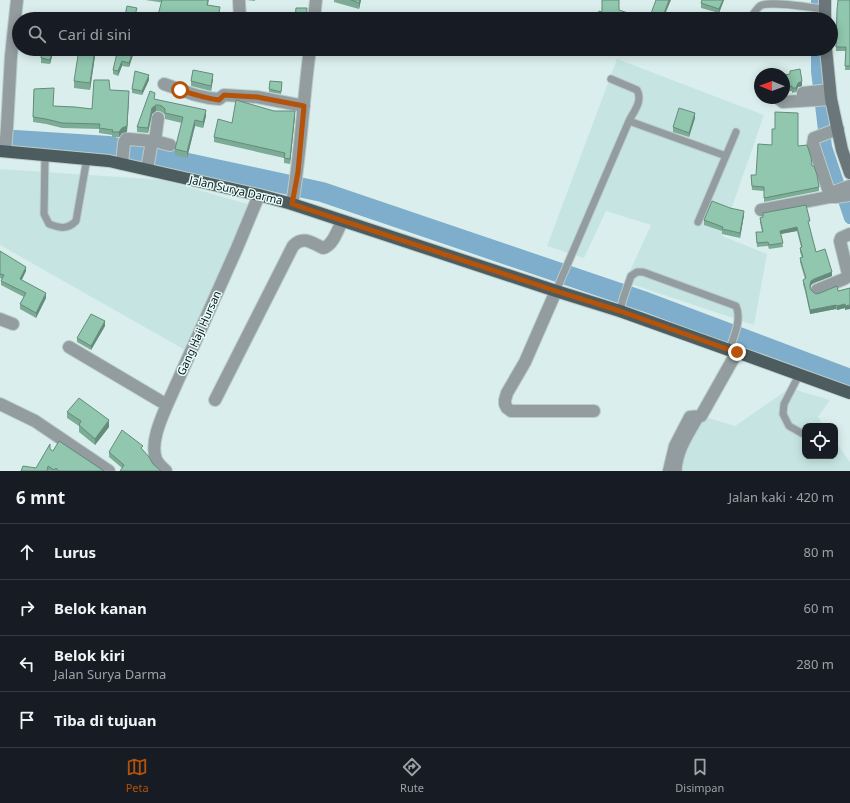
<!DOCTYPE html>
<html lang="id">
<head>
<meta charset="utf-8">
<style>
  :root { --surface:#171b24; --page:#20242c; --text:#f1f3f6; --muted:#9ea1a6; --line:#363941; --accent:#b45309 }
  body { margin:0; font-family:"Noto Sans",sans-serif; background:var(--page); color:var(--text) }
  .controls { position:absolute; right:12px; bottom:12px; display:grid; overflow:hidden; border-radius:8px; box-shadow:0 2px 10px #0003 }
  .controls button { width:36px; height:36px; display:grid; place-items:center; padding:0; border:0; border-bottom:1px solid var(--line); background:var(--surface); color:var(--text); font:20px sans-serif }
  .compass { position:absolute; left:754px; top:68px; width:36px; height:36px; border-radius:50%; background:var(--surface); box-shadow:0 2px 10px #0003; rotate:271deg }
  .stop { position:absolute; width:12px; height:12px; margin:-9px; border:3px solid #b45309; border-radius:50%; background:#fff }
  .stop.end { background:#b45309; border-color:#fff; box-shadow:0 1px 4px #0008 }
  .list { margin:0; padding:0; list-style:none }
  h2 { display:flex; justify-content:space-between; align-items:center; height:52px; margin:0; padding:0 16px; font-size:17px }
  h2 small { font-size:13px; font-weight:400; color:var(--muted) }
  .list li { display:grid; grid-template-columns:26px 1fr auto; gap:12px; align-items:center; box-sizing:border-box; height:56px; padding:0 16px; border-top:1px solid var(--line) }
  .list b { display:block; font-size:15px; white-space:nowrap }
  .list p { margin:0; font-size:13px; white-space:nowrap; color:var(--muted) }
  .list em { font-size:13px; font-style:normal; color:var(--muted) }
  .icon { flex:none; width:22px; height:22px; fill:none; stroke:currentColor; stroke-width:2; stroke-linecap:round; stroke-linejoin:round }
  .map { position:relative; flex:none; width:850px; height:471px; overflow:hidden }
  .search { position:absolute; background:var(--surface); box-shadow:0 2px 10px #0003; left:12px; right:12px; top:12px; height:44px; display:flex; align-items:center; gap:10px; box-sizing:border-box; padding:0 14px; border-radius:22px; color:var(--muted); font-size:15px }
  .sheet { height:276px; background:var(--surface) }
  nav { display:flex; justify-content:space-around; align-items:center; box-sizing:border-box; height:56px; border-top:1px solid var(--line); background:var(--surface); font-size:11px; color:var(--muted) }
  nav a { display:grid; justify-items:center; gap:2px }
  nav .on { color:var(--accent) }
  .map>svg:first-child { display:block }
</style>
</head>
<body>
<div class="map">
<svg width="850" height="471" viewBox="0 0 850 471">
  <rect width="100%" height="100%" fill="#daefed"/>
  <path fill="#c6e5e2" d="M617,59L764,115L722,236L767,254L754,325L625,282L651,225L606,211L584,258L547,246Z
    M0,169L164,180L258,207L192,354L0,245Z
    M790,388L830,400L818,417L824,426H805V456H835V441L850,462V471H670L699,415L735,426Z"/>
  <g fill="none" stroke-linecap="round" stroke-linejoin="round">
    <path stroke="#7eaecc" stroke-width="12" d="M817,0V19
      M817,49V71L826,147L850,218"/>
    <path stroke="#7eaecc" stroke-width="20" d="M0,139L109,146L322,192L646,302L850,379"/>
    <defs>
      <path id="lane" d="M750,19C753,15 756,9 760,6C769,0 812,8 825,9
        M629,121L726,156
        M45,155L44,214L49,224C60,228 67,230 76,221L87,158
        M698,222L736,132
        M556,291L629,121C634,111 643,101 637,90L611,79
        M620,311L623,299L631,276L637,272H643L736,306C742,319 734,337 729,350
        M799,375L784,404L783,414L789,426L805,435
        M678,471C679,450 691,434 701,416"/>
      <path id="street" d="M239,0L240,19
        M314,19L316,0
        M164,84C182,90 199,98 219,99L224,95L257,97L304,106
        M803,93L830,90
        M778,98L783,102L831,99
        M838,129L814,138L813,144L829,192L831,193L850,186
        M155,141L158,118
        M5,151L7,127L11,56L17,0
        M122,164L124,143L126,139H129L152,141
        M147,169L152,141H155L170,145
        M292,204C301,153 303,100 310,49
        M761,210L829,197H836L850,195
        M817,290L844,279L847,277L848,274L840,241L841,238L850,234
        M556,291L525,362L507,393L505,400V404L507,408L511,411H594
        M0,319L13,324
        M69,347L167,405
        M215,400L293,246C303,235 312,243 323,248C333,246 338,229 342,221
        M0,404L35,421L109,471
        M166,471C162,467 158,464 156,459C150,443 161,419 167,405L237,248L259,195
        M669,471L675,446L690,417L701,416L737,352"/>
      <path id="secondary" d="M825,19V0
        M826,49L831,99L842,150L850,173"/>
      <path id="primary" d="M0,151L109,161L259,195L292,204L556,291L620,311L729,350L737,352L850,393"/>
    </defs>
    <use href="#lane" stroke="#b9ccca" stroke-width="9"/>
    <use href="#street" stroke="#b9ccca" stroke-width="14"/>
    <use href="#secondary" stroke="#b9ccca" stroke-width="14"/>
    <use href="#primary" stroke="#b9ccca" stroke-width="14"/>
    <use href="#lane" stroke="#939c9e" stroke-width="7"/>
    <use href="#street" stroke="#939c9e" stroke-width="12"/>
    <use href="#secondary" stroke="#6a7679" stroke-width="12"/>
    <use href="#primary" stroke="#4d5c5f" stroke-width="12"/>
  </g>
  <path fill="#7cab96" d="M145,0H209L208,5L220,11Z
    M246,0H255V1Z
    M334,0H361L359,9L334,2Z
    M702,0H724L719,13L701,8V3Z
    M850,0V70H845L846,51H836L837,10Z
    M54,49L50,64L41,63V58Z
    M96,49L90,90L74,88V81Z
    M113,49H129L133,55L129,67L122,66L118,76L113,74V70L118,50Z
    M199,49H211L209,55L199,51Z
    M790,71L802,86L798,87L796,92L792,93V91L784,92V75L790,74Z
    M213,79L211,91L191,86V81Z
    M149,80L142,95L132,93V89Z
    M270,81L282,82L281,94L269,92Z
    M34,89L54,106L92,109L110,90L129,96L127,132L122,133L119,137H112V135L99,133V129L62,128L46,124L33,122Z
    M155,99L206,116L203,128L195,126L187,158L175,155V149L182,123L165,119V115L162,112L159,111H156L152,114L148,133L137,132V127Z
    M295,116L290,164L284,163V158L214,142V137L232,123Z
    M695,118L689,137L673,132V127Z
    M772,145L798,146L812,166L819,187V191L764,202V191L752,190L751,175H756Z
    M744,215L740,238L722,234V231L704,225V220Z
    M760,218L810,225H809L816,252L832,276L814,283L811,285L810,288V289L813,292L816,294L838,291L850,288L845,310V308L837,310L836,309L810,314L805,291L803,284V280L805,279L800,262V258H802L800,252V248L801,247L797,231L781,234L783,247L769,249L768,246L757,247L756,232H762L760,222Z
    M0,251L26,271L21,280L46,298L36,318L20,309V304L24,297L1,285V281L2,279L0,278Z
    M105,326L91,350L77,342V338Z
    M67,412L109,427L95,445L79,432V426L67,418Z
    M50,450L53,451L104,471H48L36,468Z
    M143,450L153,464L122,468L109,457V452Z"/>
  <path fill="#658b7a" d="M360,0H361L359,9V3Z
    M669,0H671L663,19H662Z
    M723,0H724L719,13V9Z
    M53,49H54L50,64V60Z
    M95,49H96L90,90V83Z
    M133,51V55L129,67V63Z
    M122,61V66L118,76V71Z
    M213,74V79L211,91V86Z
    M149,75V80L142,95V91Z
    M802,81V86L798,87L796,92V88L798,83Z
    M129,96L127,132L122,133L119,137V132Z
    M156,105V111L152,114L148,133V128L152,108Z
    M206,110V116L203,128V122Z
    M295,111V116L290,164V159Z
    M695,113V118L689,137V133Z
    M195,120V126L187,158V152Z
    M744,211V215L740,238V233Z
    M797,227V231L780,234V231Z
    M26,267V271L20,284V279Z
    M832,272V276L814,283L811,285L810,289V285L811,281L814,279Z
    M46,293V298L36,318V313Z
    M845,304V308L837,310V306Z
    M836,305V309L810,314V310Z
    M850,305V309L845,310V306Z
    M105,321V326L91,350V346Z
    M109,420V427L95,445V439Z"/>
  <path fill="#90c7ae" stroke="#658b7a" d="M162,0H208L207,5L220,7L218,19H157Z
    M351,0H360L359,3Z
    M602,0H619V10L646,19H596L599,11L602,12Z
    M656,0H669L662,19H649Z
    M702,0H723L719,9L701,3Z
    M838,0H850V66H845L846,47H836L837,10Z
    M127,6L137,8L135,15L155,19H121V15L125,16Z
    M296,8H307L306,19H295Z
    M42,49H53L50,60L41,58Z
    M79,49H95L90,83L74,81Z
    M118,49H129L133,51L129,63L122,61L118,71L113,70Z
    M800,69L802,81L798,83L796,88H792V86L784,87V75L790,74V71Z
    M193,70L213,74L211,86L191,81Z
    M135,71L149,75L142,91L132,89Z
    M94,80H109L110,90L129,91L127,126L122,128L119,132H112L113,130L99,128L100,124L62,123L46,119L33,117L34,89L54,88L53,106L75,107L92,109Z
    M270,81L282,82L281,92L269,89Z
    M150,91L155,93L154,99L206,110L203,122L195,120L187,152L175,149L183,117L165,113V109L162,106L159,105H156L152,108L148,128L137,127Z
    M236,100L274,111H295L290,159L284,158L285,153L214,137L218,119L232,123Z
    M679,108L695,113L689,133L673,127Z
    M775,112L798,113V146L807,145L811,157L812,166H814L817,175L819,187L764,198V187L752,186L751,175H756L758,144L772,145V129H775Z
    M712,201L730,208L744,211L740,233L722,229L723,227L704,220Z
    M806,205L810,221H808L816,252L825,249L832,272L814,279L811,281L810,285V289L813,292L816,294L820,293L837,286L838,291L850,288V305L845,306V304L837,306L836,305L810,310L805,287L803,280L806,278L800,258L803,257L800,248L802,247L797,227L780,231L783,243L769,245L768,242L757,243L756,232H763L760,218L763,217V213Z
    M0,251L26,267L20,279L46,293L36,313L20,304L26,293L1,281L4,275L0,274Z
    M91,314L105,321L91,346L77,338Z
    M79,398L109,420L95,439L79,425L81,421L67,412Z
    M122,430L143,446L141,448L149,457L153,464L161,471H120L124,465L109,452Z
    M59,441L104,471H59L56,468L54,470L48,466L47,471H21L23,466L36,468L50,444V449L53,451Z"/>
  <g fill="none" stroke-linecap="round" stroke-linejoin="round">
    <path stroke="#b45309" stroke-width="5" d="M180,90C193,94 205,98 219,100L224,95L257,97L304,106L298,172L292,204L556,291L620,311L730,350L737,352"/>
  </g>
  <g text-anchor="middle" stroke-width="3" stroke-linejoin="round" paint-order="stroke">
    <g font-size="11" fill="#0c1413" stroke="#e7fdfa">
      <text transform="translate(236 190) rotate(13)" y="4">Jalan Surya Darma</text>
      <text transform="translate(199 333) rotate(-66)" y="4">Gang Haji Hursan</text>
    </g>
  </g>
</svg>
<div class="controls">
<button><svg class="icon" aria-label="locate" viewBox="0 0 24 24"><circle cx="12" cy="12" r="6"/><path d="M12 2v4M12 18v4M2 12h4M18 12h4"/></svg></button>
</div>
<svg class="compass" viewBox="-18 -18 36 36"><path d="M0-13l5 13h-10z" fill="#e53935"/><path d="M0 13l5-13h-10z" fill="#9ea1a6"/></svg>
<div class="stop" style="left:180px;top:90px"></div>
<div class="stop end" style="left:737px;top:352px"></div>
<div class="search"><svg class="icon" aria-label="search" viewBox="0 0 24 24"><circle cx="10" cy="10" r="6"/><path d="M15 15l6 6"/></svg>Cari di sini</div>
</div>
<section class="sheet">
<h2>6 mnt<small>Jalan kaki · 420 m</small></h2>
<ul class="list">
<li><svg class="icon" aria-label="ahead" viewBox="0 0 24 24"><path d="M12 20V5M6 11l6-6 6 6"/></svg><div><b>Lurus</b></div><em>80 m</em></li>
<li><svg class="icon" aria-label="right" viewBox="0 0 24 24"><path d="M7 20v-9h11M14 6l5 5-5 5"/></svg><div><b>Belok kanan</b></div><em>60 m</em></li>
<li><svg class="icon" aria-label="left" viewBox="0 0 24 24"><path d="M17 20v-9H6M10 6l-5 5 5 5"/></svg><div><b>Belok kiri</b><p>Jalan Surya Darma</p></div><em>280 m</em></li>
<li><svg class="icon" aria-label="arrive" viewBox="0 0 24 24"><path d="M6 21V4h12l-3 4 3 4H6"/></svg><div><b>Tiba di tujuan</b></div></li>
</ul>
</section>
<nav>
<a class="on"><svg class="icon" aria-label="map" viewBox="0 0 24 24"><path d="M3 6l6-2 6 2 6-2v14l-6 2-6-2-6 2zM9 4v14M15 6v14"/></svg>Peta</a>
<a><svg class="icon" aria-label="directions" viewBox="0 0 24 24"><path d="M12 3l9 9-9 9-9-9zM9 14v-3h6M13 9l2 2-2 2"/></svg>Rute</a>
<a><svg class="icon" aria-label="saved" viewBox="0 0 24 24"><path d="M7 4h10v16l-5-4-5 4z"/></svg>Disimpan</a>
</nav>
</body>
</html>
